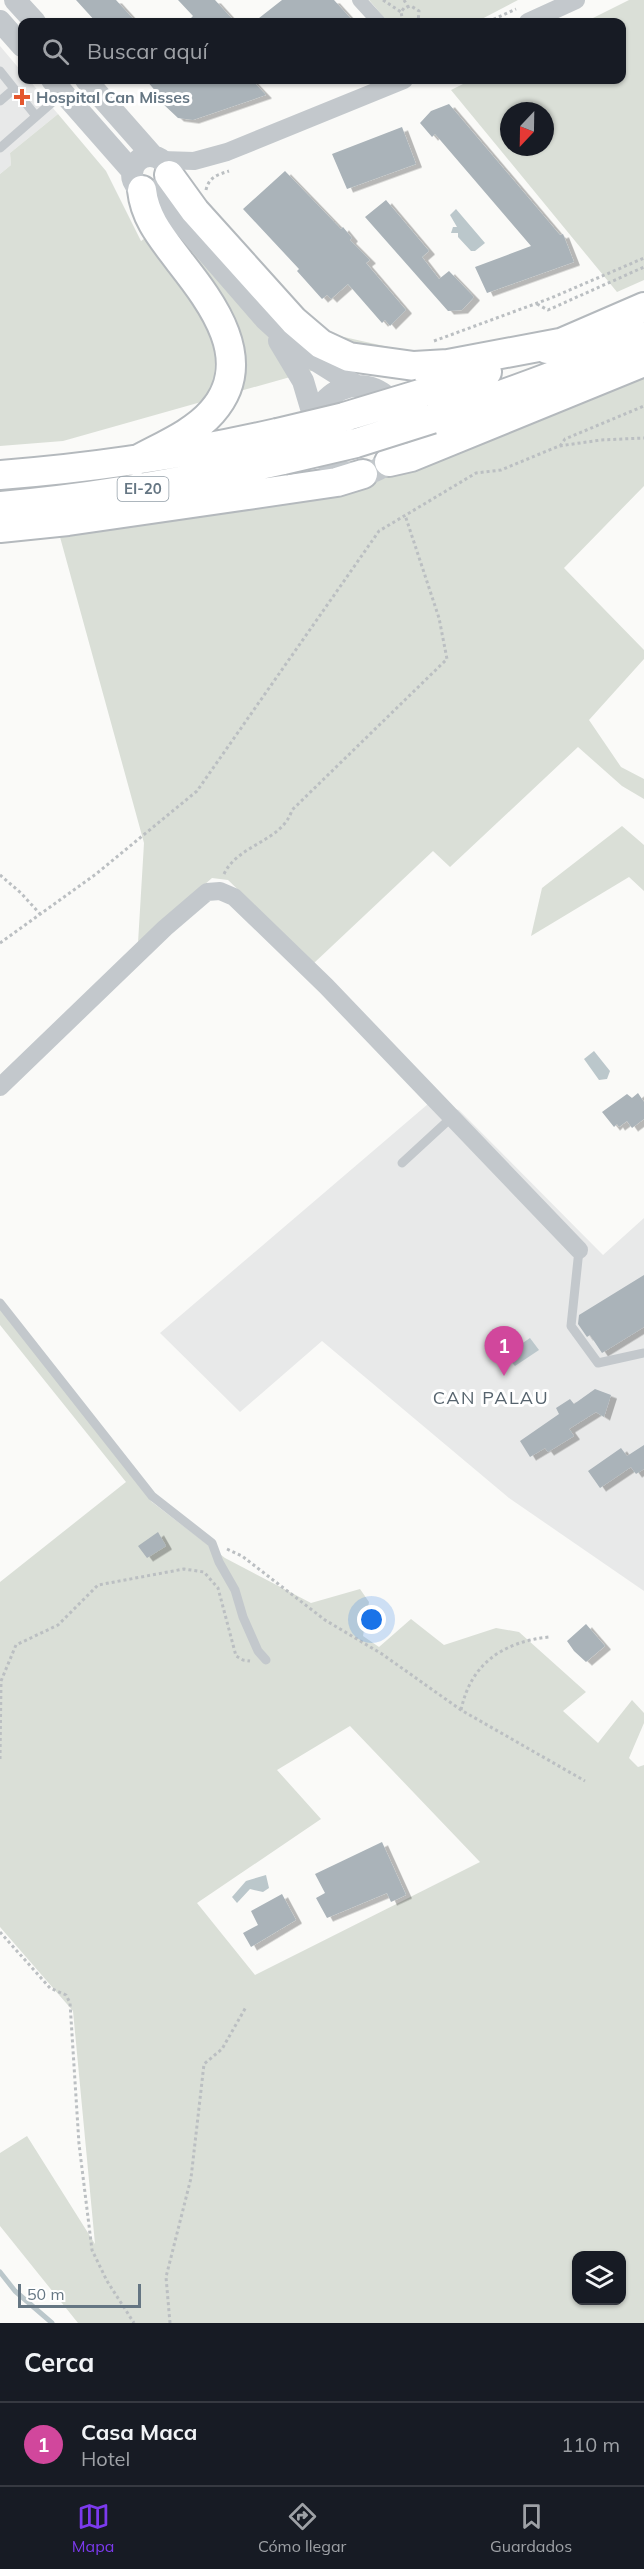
<!DOCTYPE html>
<html lang="es">
<head>
<meta charset="utf-8">
<style>
  :root { --surface:#171b24; --page:#242831; --text:#f1f3f6; --muted:#9ea1a6; --line:#363941; --accent:#7c3aed }
  body { margin:0; font-family:Mulish,sans-serif; background:var(--page); color:var(--text) }
  .controls { position:absolute; right:18px; bottom:18px; display:grid; overflow:hidden; border-radius:12px; box-shadow:0 2px 4px #0004 }
  .controls button { width:54px; height:54px; display:grid; place-items:center; padding:0; border:0; border-bottom:2px solid var(--line); background:var(--surface); color:var(--text); font:30px sans-serif }
  .compass { position:absolute; left:500px; top:102px; width:54px; height:54px; border-radius:50%; background:var(--surface); box-shadow:0 2px 4px #0004; rotate:202deg }
  .scale { position:absolute; left:18px; bottom:15px; width:123px; box-sizing:border-box; padding-left:6px; border:3px solid #657683; border-top:0; font-size:16px; line-height:21px; white-space:nowrap; color:#657683; -webkit-text-stroke:4px #fff; paint-order:stroke }
  .you { position:absolute; left:372px; top:1620px; width:21px; height:21px; margin:-15px; border:4px solid #fff; border-radius:50%; background:#1a73e8; box-shadow:0 0 0 9px #1a73e833 }
  .badge { display:grid; place-items:center; width:39px; height:39px; border-radius:50%; background:var(--accent); color:#fff; font-size:20px; font-weight:700 }
  .pin { position:absolute; translate:-50% -50px; filter:drop-shadow(0 2px 3px #0008) }
  .pin::after { content:''; position:absolute; top:32px; width:21px; height:18px; background:inherit; clip-path:polygon(0 0,100% 0,50% 100%) }
  .list { margin:0; padding:0; list-style:none }
  h2 { display:flex; justify-content:space-between; align-items:center; height:78px; margin:0; padding:0 24px; font-size:26px }
  h2 small { font-size:20px; font-weight:400; color:var(--muted) }
  .list li { display:grid; grid-template-columns:39px 1fr auto; gap:18px; align-items:center; box-sizing:border-box; height:84px; padding:0 24px; border-top:2px solid var(--line) }
  .list b { display:block; font-size:22px; white-space:nowrap }
  .list p { margin:0; font-size:20px; white-space:nowrap; color:var(--muted) }
  .list em { font-size:20px; font-style:normal; color:var(--muted) }
  .icon { flex:none; width:33px; height:33px; fill:none; stroke:currentColor; stroke-width:2; stroke-linecap:round; stroke-linejoin:round }
  .map { position:relative; flex:none; width:644px; height:2323px; overflow:hidden }
  .search { position:absolute; background:var(--surface); box-shadow:0 2px 4px #0004; left:18px; right:18px; top:18px; height:66px; display:flex; align-items:center; gap:15px; box-sizing:border-box; padding:0 21px; border-radius:12px; color:var(--muted); font-size:22px }
  .sheet { height:162px; background:var(--surface) }
  nav { display:flex; justify-content:space-around; align-items:center; box-sizing:border-box; height:84px; border-top:2px solid var(--line); background:var(--surface); font-size:16px; color:var(--muted) }
  nav a { display:grid; justify-items:center; gap:3px }
  nav .on { color:var(--accent) }
  .map>svg:first-child { display:block }
</style>
</head>
<body>
<div class="map">
<svg width="644" height="2323" viewBox="0 0 644 2323">
  <defs>
    <filter id="shadow"><feDropShadow dx="6" dy="3.5" stdDeviation="0" flood-color="#0004"/></filter>
  </defs>
  <rect width="100%" height="100%" fill="#fafaf8"/>
  <path fill="#e8e9e9" d="M0,46L22,72V80H29L58,114L10,153L11,165L0,174Z
    M428,1104L459,1110L603,1255L644,1218V1591L509,1498L322,1341L240,1412L160,1333Z"/>
  <path fill="#dadfd7" fill-rule="evenodd" d="M369,0H518L476,22H388Z
    M629,0H644V280L617,292L451,90L471,80H622V22H585ZM509,111H545V147H509Z
    M58,114L106,171L141,241L201,200L302,316L335,335L393,348L63,441L0,446V174L11,165L10,153Z
    M644,371V486L564,568L644,650V659L589,720L621,767L644,779V799L622,786L578,747L450,867L433,851L314,963L228,880L212,878L138,943L144,843L60,537L344,490L408,470Z
    M622,826L644,845V891L629,877L531,936L542,888Z
    M0,1308L152,1502L225,1558L311,1603L360,1589L369,1602L363,1636L379,1647L411,1619L444,1645L496,1628L519,1632L586,1692L563,1711L598,1743L632,1700L644,1713V1723L629,1758L638,1767L644,1765V2323H78L0,2226V2153L27,2136L95,2244L73,2011L0,1927V1582L126,1482L0,1325ZM350,1726L480,1862L255,1975L197,1903L321,1819L277,1770ZM576,2256H622V2300H576Z"/>
  <path fill="#bbc7cb" d="M456,209L485,243L475,251H471L458,237V233H451L453,227H457L450,215Z
    M594,1051L610,1071L607,1079L599,1080L584,1059Z
    M530,1338L539,1350L515,1366L505,1355Z
    M266,1875L269,1888L263,1892L250,1889L237,1903L232,1897L246,1881Z"/>
  <g fill="none" stroke-linecap="round" stroke-linejoin="round">
    <path stroke="#bbc7cb" stroke-width="5" d="M0,2272L15,2291L52,2323"/>
  </g>
  <path fill="#aab3b9" filter="url(#shadow)" d="M76,0H116L136,22H96Z
    M178,0H215L235,22H187L193,16Z
    M282,0H334L354,22H254Z
    M146,80H252L266,95L193,120L178,118L162,103L164,101Z
    M449,104L560,235L563,234L574,262L487,293L475,267L531,246L435,134L432,137L420,123L431,111Z
    M402,127L416,164L347,189L332,154Z
    M285,171L341,229L343,227L352,238L350,240L370,260L366,263L406,310L390,326L385,320L382,323L348,284L331,299L327,295L322,299L297,271L299,269L243,209Z
    M386,200L429,251L422,257L439,279L449,271L474,297L462,310L448,311L365,217Z
    M638,1093L644,1102V1119L632,1128L627,1121L619,1127L617,1124L614,1127L602,1112L627,1094L632,1098Z
    M644,1275V1327L602,1353L590,1335L587,1337L578,1324L579,1315Z
    M595,1389L611,1395L604,1417L596,1412L569,1429L574,1436L548,1452L545,1448L530,1457L520,1441L559,1414L556,1408L570,1399L574,1404Z
    M644,1445V1469L636,1474L631,1467L600,1488L588,1471L621,1448L627,1456Z
    M158,1532L166,1546L147,1558L138,1546Z
    M586,1624L605,1646L586,1662L574,1651L567,1641Z
    M382,1842L406,1895L391,1902L387,1893L327,1918L316,1898L325,1893L315,1874Z
    M282,1894L296,1920L251,1947L243,1933L258,1925L251,1911Z"/>
  <g fill="none" stroke-linecap="round" stroke-linejoin="round">
    <defs>
      <path id="trunk" d="M169,175L195,211L294,321L321,344L349,357L414,366L448,364L565,342
        M547,349L644,307
        M420,394L487,372
        M432,419C504,394 576,370 644,336
        M135,461C160,447 193,434 212,412C257,361 212,303 180,262C163,239 145,219 142,190
        M389,462L411,457L644,362
        M0,475C94,468 185,454 277,433
        M0,506C96,498 189,481 283,460
        M0,528L68,521L337,482L363,474"/>
    </defs>
    <use href="#trunk" stroke="#b4b9bd" stroke-width="32"/>
    <path stroke="#bbbfc2" stroke-width="3" stroke-dasharray="3 3" stroke-linecap="butt" d="M383,0L401,12
      M404,0L408,7
      M403,22L401,12L404,8L411,6L419,11L418,22
      M488,22L516,9
      M206,190C209,177 217,175 229,171
      M537,304L548,310L644,267
      M434,341L551,298L644,258
      M560,446L565,439L644,406
      M224,874C238,844 282,842 292,810L447,659L439,618L405,515
      M0,875L21,893L40,914
      M0,943L96,874L197,791L379,531L476,473L501,470L559,446L601,440L644,438
      M227,1549L242,1556L325,1620L382,1654L461,1710L585,1781
      M461,1710C471,1663 503,1642 549,1637
      M0,1759L1,1681L16,1645L58,1625L98,1585L184,1569L204,1572L218,1588L236,1656L243,1660L250,1661
      M0,1932L50,1988L66,1995L70,2003L79,2144L92,2250L107,2281L134,2323
      M170,2323L166,2277L191,2178L204,2064L222,2049L246,2007"/>
    <path stroke="#c3c8cc" stroke-width="9" d="M0,71L36,116
      M0,101L14,89
      M0,148L64,92
      M402,1163L452,1117
      M579,1250L571,1326L598,1363L644,1353
      M0,1303L152,1496L212,1543L219,1562L235,1590L243,1617L258,1651L266,1660"/>
    <path stroke="#c3c8cc" stroke-width="14" d="M359,0L379,22"/>
    <path stroke="#c3c8cc" stroke-width="18" d="M528,22L576,0
      M162,160L194,161L227,152L404,80
      M0,1087L165,928L207,892L220,891L234,897L326,986L579,1250"/>
    <path stroke="#c3c8cc" stroke-width="22" d="M15,0L35,22
      M0,21L22,46
      M52,80L132,171
      M86,80L153,156
      M132 174a18 18 0 1 1 36 0a18 18 0 1 1-36 0Z
      M160,190L179,220L265,319L299,350L355,385
      M279,341L303,381L314,418
      M314 430a44 44 0 1 1 88 0a44 44 0 1 1-88 0Z"/>
    <use href="#trunk" stroke="#fff" stroke-width="28"/>
    <defs>
      <path id="trunk-bridge" d="M277,433L344,417L420,394
        M283,460L356,443L432,419"/>
    </defs>
    <use href="#trunk-bridge" stroke="#b4b9bd" stroke-width="32" stroke-linecap="butt"/>
    <use href="#trunk-bridge" stroke="#fff" stroke-width="28"/>
  </g>
  <path fill="#e4572e" stroke="#fff" stroke-width="2" d="M19 88h6v6h6v6h-6v6h-6v-6h-6v-6h6z"/>
  <g text-anchor="middle" stroke-width="6" stroke-linejoin="round" paint-order="stroke">
    <rect fill="#fff" stroke="#939fa8" stroke-width="1.5" x="117.5" y="477" width="51" height="24" rx="4.5"/>
    <g font-size="15" font-weight="bold" fill="#657683">
      <text x="143" y="494">EI-20</text>
    </g>
    <g font-size="16" font-weight="bold" fill="#657683" stroke="#fff" text-anchor="start">
      <text x="36" y="103">Hospital Can Misses</text>
    </g>
    <g font-size="18" letter-spacing="1.5" fill="#57646e" stroke="#fff">
      <text x="491" y="1404">CAN PALAU</text>
    </g>
  </g>
</svg>
<div class="controls">
<button><svg class="icon" aria-label="layers" viewBox="0 0 24 24"><path d="M12 4l9 5-9 5-9-5zM3 14l9 5 9-5"/></svg></button>
</div>
<svg class="compass" viewBox="-18 -18 36 36"><path d="M0-13l5 13h-10z" fill="#e53935"/><path d="M0 13l5-13h-10z" fill="#9ea1a6"/></svg>
<div class="scale">50 m</div>
<div class="you"></div>
<div class="pin badge" style="left:504px;top:1376px;background:#d1479c">1</div>
<div class="search"><svg class="icon" aria-label="search" viewBox="0 0 24 24"><circle cx="10" cy="10" r="6"/><path d="M15 15l6 6"/></svg>Buscar aquí</div>
</div>
<section class="sheet">
<h2>Cerca<small></small></h2>
<ul class="list">
<li><span class="badge" style="background:#d1479c">1</span><div><b>Casa Maca</b><p>Hotel</p></div><em>110 m</em></li>
</ul>
</section>
<nav>
<a class="on"><svg class="icon" aria-label="map" viewBox="0 0 24 24"><path d="M3 6l6-2 6 2 6-2v14l-6 2-6-2-6 2zM9 4v14M15 6v14"/></svg>Mapa</a>
<a><svg class="icon" aria-label="directions" viewBox="0 0 24 24"><path d="M12 3l9 9-9 9-9-9zM9 14v-3h6M13 9l2 2-2 2"/></svg>Cómo llegar</a>
<a><svg class="icon" aria-label="saved" viewBox="0 0 24 24"><path d="M7 4h10v16l-5-4-5 4z"/></svg>Guardados</a>
</nav>
</body>
</html>
